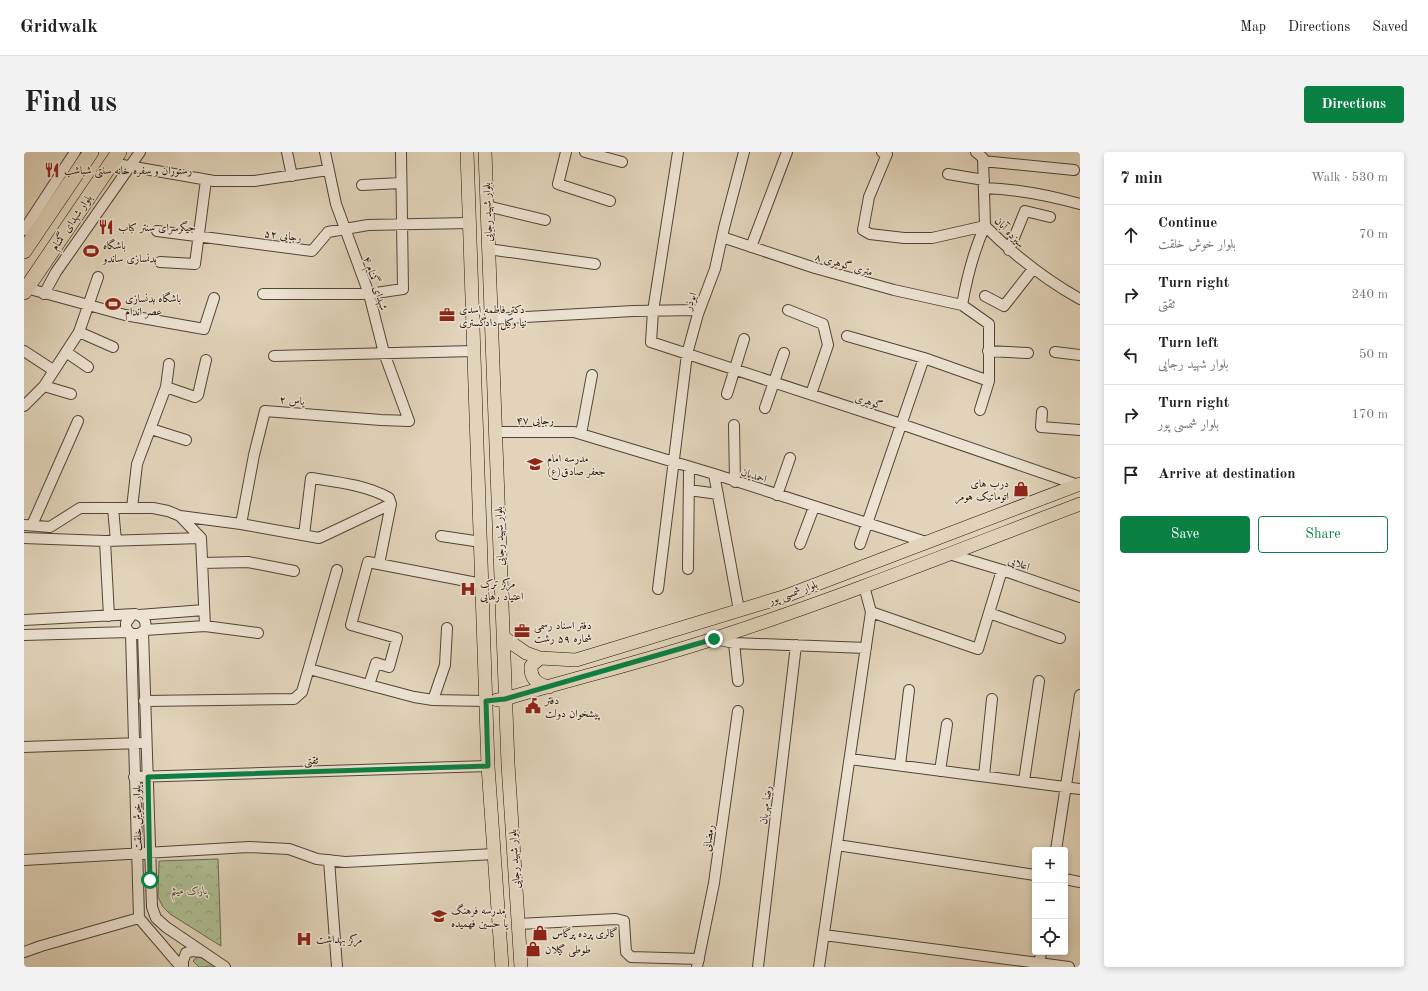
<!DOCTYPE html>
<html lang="en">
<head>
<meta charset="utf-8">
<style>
  :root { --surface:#fff; --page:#f2f2f2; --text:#222; --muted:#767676; --line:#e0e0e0; --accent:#0b8043 }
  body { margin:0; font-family:"Old Standard TT",Amiri,serif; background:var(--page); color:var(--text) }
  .controls { position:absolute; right:12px; bottom:12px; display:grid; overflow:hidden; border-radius:4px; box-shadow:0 2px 6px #0003 }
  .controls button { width:36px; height:36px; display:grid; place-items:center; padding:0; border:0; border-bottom:1px solid var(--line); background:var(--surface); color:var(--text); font:20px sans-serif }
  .stop { position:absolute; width:12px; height:12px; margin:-9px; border:3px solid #0b8043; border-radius:50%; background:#fff }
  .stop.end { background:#0b8043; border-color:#fff; box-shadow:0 1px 4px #0008 }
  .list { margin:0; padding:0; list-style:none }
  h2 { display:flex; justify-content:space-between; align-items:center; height:52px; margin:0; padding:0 16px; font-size:17px }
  h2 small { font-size:13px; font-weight:400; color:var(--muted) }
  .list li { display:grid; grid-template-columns:26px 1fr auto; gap:12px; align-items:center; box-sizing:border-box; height:60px; padding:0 16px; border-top:1px solid var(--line) }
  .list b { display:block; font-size:15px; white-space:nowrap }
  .list p { margin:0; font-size:13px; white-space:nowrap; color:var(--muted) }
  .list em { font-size:13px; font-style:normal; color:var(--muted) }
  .actions { display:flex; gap:8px; padding:12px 16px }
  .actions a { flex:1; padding:9px 0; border:1px solid var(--accent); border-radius:4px; text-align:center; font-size:14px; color:var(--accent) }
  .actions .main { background:var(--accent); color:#fff }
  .icon { flex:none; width:22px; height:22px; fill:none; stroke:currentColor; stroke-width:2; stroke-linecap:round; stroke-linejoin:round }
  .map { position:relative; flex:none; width:1056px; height:815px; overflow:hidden; border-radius:4px }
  header { display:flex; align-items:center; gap:24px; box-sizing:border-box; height:56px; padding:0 20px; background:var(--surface); border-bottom:1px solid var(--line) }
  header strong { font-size:19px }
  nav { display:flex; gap:22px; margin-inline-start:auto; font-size:14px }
  .intro { display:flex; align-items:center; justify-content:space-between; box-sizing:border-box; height:96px; padding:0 24px }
  h1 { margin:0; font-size:28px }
  .button { padding:10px 18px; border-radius:4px; background:var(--accent); color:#fff; font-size:14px; font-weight:700 }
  main { display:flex; gap:24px; padding:0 24px }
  aside { flex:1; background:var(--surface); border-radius:4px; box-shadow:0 2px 6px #0003 }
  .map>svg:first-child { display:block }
</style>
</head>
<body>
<header>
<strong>Gridwalk</strong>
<nav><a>Map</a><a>Directions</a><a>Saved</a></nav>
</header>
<div class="intro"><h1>Find us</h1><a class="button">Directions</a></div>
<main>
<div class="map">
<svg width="1056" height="815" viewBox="0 0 1056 815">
  <defs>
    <pattern id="park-crowns" width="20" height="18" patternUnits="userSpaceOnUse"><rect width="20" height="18" fill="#aebe94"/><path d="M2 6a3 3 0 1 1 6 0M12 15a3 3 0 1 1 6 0" fill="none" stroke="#96a27e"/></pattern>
  </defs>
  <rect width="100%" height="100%" fill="#e1d4ba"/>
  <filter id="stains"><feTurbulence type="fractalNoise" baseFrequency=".005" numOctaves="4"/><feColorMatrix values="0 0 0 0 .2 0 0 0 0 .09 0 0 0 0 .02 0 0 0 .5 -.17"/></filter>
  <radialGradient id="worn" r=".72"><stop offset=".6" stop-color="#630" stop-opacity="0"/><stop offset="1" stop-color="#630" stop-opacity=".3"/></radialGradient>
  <path fill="url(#park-crowns)" stroke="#6a6950" d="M194,707L197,794L146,762L139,755L134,745L135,709Z
    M173,805H178L194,815H175L169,809Z"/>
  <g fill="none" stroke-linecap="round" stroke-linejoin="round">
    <defs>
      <path id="minor" d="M263,0L268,24
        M542,0L534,32L586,49
        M561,0L598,10
        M654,0L629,159L627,190L877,272L1054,333
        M858,0L863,2L845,45L839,78L846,82L880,86H908L961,74
        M952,0L959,6L961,74C990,103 1020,127 1056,147
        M959,9L1050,18
        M87,11L190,29H230L304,18
        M924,22L960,28
        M338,33L377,31
        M960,36C993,37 1024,43 1056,52
        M463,54L521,68
        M0,78L51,0
        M133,79L288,99L304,80L344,73L445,71
        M698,85L791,116L870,138L938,153L965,172V229L956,258
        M727,95L763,0
        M464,97L571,112
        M985,98L1001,59L1026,65
        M136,110L171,112L182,28
        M2,136L101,163L180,177L190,146
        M20,142L32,120L116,0
        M239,142H345L379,137L377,0
        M961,144L980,154L1009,117
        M938,153C943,125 949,100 961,74
        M764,158L799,172L804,193L787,242
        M467,167L609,159L675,158
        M55,180L89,195
        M823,184L900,206L965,229
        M0,199L29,218
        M964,199L1004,201
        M42,200L64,215
        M1031,200L1056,203
        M250,204L450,199
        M20,234L47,242
        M142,235L171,245L174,243L182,208
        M703,242L720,187
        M0,254L20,234L55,180L74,125
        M741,256L760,201
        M1018,260L1017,275L1056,278
        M710,273L711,330
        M127,277L162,288
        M471,280H550L690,322L902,390
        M557,282L568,223
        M690,322L715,458
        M665,338L694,342
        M753,343L766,306
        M89,356L92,389
        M108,356L113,312L142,235L145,212
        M156,364L217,372L230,303L241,259L357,268L385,269L360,201L345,142L312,52L301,0
        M217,372L295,386L367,352
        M0,373L26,375L56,356H129L144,359L156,364L177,386L181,474
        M8,373L54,269
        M280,383L287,326C313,330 342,333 365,346L367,352L355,412
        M417,384L457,390
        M0,386L81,389L177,386
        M81,389L85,464
        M776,392L790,355
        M836,392L900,206
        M925,402L978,418L1056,445
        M178,411L224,410L270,419
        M664,417L665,316
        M634,437L663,202L674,162L691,117L700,76L720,0
        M847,460L954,497L978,418
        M965,461L1036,486
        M115,463L180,458
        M0,468L111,462C120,464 123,470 121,478L115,482H107L102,476V471L107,464
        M121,478L181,474L234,481
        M119,480L128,755L132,766L142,775L201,815
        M107,482L115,766L157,815
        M0,483L105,480
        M691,487L710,491L842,496
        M710,491L714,529
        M285,517L390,545L409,548L462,549
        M345,533L352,511L365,515L373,486L327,473L344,410L458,432
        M409,548L421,513L423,476
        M120,549L270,547L278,540L313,418
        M0,595L116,591
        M826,607L1056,637
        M876,613L885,538
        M916,619L923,572
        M960,624L968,547
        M110,625L464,614
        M1000,629L1015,529
        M813,693L1011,723
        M1032,698L1056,543
        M0,708L225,695L265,697L293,707L321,710L470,702
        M305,708L313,815
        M1041,727L1056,730
        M494,772L592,767L600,769L602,800L607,805L675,807
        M800,783L1045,815
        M0,800L17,794L115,766
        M159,815V809L162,801L168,799L178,800
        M673,815L690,731L714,559
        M734,815L772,493
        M795,815L847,460L840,434
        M1015,815L1017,800"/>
      <path id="major" d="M443,0L464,614L478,815
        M461,0L484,612L497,815
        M479,485L502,501L516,506L552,508L759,445L1056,332
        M516,506L507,514C506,527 513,532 525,535
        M473,548L481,547C551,526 623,509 692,486C815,446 935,398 1056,352"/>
      <path id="highway" d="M0,99L67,0
        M0,140L95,0"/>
    </defs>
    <use href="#minor" stroke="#544438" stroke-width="12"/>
    <use href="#major" stroke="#25140c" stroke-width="14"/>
    <use href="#highway" stroke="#25140c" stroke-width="16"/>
    <use href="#minor" stroke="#ece3d2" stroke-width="10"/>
    <use href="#major" stroke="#e1d4ba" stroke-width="13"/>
    <use href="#highway" stroke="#e1d4ba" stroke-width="15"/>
  </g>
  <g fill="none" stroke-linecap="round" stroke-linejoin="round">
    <path stroke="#0b8043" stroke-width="5" d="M126,728L124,625L464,614L462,549L481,547L690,487"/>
  </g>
  <defs>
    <symbol id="restaurant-bare" viewBox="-9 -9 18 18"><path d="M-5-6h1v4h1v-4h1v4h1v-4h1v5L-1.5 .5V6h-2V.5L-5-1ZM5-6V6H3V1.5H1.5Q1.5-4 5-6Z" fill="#8f2418" stroke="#ece3d2" stroke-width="2.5" paint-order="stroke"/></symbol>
    <symbol id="stadium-bare" viewBox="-9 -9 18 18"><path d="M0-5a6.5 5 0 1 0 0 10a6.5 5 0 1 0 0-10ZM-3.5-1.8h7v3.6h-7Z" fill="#8f2418" stroke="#ece3d2" stroke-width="2.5" paint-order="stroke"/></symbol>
    <symbol id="office-bare" viewBox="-9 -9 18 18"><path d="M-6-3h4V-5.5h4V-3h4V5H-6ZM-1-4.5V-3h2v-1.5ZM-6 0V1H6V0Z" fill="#8f2418" stroke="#ece3d2" stroke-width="2.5" paint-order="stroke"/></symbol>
    <symbol id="school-bare" viewBox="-9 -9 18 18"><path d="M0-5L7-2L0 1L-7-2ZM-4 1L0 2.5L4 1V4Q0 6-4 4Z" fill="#8f2418" stroke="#ece3d2" stroke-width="2.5" paint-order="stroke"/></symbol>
    <symbol id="shop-bare" viewBox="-9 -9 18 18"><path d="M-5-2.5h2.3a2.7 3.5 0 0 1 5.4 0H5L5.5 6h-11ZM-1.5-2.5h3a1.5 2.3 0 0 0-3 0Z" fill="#8f2418" stroke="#ece3d2" stroke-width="2.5" paint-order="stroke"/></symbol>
    <symbol id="hospital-bare" viewBox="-9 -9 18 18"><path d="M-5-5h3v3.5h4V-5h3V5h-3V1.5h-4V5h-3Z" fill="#8f2418" stroke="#ece3d2" stroke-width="2.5" paint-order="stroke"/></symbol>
    <symbol id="civic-bare" viewBox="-9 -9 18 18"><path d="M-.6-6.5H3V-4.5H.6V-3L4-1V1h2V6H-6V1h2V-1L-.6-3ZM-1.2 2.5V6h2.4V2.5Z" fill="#8f2418" stroke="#ece3d2" stroke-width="2.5" paint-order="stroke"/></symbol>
  </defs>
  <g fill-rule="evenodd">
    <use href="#restaurant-bare" x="17" y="7" width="22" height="22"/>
    <use href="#restaurant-bare" x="71" y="64" width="22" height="22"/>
    <use href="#stadium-bare" x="56" y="88" width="22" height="22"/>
    <use href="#stadium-bare" x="78" y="141" width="22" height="22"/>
    <use href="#office-bare" x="412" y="152" width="22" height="22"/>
    <use href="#school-bare" x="500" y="301" width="22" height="22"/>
    <use href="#shop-bare" x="986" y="326" width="22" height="22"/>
    <use href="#hospital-bare" x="433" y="426" width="22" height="22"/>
    <use href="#office-bare" x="487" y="468" width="22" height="22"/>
    <use href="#civic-bare" x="498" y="543" width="22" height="22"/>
    <use href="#school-bare" x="404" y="753" width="22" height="22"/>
    <use href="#shop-bare" x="505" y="770" width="22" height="22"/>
    <use href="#hospital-bare" x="269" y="776" width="22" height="22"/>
    <use href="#shop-bare" x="498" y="786" width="22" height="22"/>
  </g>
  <g text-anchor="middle" stroke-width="3" stroke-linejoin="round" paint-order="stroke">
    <g font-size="11" fill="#25140c" stroke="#ece3d2" text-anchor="start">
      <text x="40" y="22">رستوران و سفره خانه سنتی شباشب</text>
      <text x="94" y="79">جیگرسرای سنتر کباب</text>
      <text x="79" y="97">باشگاه<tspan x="79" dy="13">بدنسازی ساندو</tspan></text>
      <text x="101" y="150">باشگاه بدنسازی<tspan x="101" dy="13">عصر اندام</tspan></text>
      <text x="435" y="161">دکتر فاطمه اسدی<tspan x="435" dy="13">نیا وکیل دادگستری</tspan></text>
      <text x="523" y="310">مدرسه امام<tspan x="523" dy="13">جعفر صادق(ع)</tspan></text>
      <text x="985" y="335" text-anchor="end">درب های<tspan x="985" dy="13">اتوماتیک هومر</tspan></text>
      <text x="456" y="435">مرکز ترک<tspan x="456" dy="13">اعتیاد رهایی</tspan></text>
      <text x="510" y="477">دفتر اسناد رسمی<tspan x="510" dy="13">شماره ۵۹ رشت</tspan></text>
      <text x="521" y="552">دفتر<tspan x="521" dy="13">پیشخوان دولت</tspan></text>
      <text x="427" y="762">مدرسه فرهنگ<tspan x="427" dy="13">یا حسین فهمیده</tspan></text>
      <text x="528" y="785">گالری پرده پرگاس</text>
      <text x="292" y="791">مرکز بهداشت</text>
      <text x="521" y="801">طوطی گیلان</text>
    </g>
    <g font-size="11" fill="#25140c" stroke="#ece3d2">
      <text transform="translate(463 60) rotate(-92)" y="4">بلوار شهید رجایی</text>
      <text transform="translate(47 70) rotate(-56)" y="4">بلوار شهدای گمنام</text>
      <text transform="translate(986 80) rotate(46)" y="4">سیزده آبان</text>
      <text transform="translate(259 83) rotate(7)" y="4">رجایی ۵۲</text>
      <text transform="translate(820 112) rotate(16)" y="4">۸ متری گوهری</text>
      <text transform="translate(352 131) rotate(72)" y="4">شهدای گمنام ۴</text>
      <text transform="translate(666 149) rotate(-70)" y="4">ابوذر</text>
      <text transform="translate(268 248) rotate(4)" y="4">یاس ۲</text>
      <text transform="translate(845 249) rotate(18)" y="4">گوهری</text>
      <text x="511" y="272">رجایی ۴۷</text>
      <text transform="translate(730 323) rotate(18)" y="4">احمدیان</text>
      <text transform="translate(475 384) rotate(-92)" y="4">بلوار شهید رجایی</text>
      <text transform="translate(995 411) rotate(19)" y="4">اعلایی</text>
      <text transform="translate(769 440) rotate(-20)" y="4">بلوار شمسی پور</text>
      <text transform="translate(287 608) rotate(-2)" y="4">ثقتی</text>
      <text transform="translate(741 653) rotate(-83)" y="4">رضا مهربان</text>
      <text transform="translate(113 666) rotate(-91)" y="4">بلوار خوش خلقت</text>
      <text transform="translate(684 686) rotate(-82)" y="4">رمضانی</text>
      <text transform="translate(490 707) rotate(-94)" y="4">بلوار شهید رجایی</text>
    </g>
    <g font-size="11" font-style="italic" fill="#4e4735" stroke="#ece3d2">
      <text x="165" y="742">پارک میثم</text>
    </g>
  </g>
  <rect width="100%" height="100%" filter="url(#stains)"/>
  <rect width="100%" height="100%" fill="url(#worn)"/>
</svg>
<div class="controls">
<button>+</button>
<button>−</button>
<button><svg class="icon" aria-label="locate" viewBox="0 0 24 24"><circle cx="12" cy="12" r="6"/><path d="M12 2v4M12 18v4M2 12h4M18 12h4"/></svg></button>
</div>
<div class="stop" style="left:126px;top:728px"></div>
<div class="stop end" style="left:690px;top:487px"></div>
</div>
<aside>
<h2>7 min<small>Walk · 530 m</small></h2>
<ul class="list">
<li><svg class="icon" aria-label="ahead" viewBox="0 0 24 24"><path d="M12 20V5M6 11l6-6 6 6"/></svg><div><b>Continue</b><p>بلوار خوش خلقت</p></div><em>70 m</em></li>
<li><svg class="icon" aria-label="right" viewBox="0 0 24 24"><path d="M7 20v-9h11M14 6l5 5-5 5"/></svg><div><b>Turn right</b><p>ثقتی</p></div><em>240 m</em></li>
<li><svg class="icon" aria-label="left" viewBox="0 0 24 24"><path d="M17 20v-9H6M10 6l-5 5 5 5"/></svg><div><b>Turn left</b><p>بلوار شهید رجایی</p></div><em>50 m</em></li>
<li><svg class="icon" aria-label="right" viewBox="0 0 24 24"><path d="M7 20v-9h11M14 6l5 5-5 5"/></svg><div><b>Turn right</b><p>بلوار شمسی پور</p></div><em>170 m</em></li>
<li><svg class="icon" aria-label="arrive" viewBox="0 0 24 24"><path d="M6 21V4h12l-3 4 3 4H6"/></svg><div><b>Arrive at destination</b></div></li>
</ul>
<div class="actions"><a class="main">Save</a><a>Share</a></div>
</aside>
</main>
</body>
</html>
